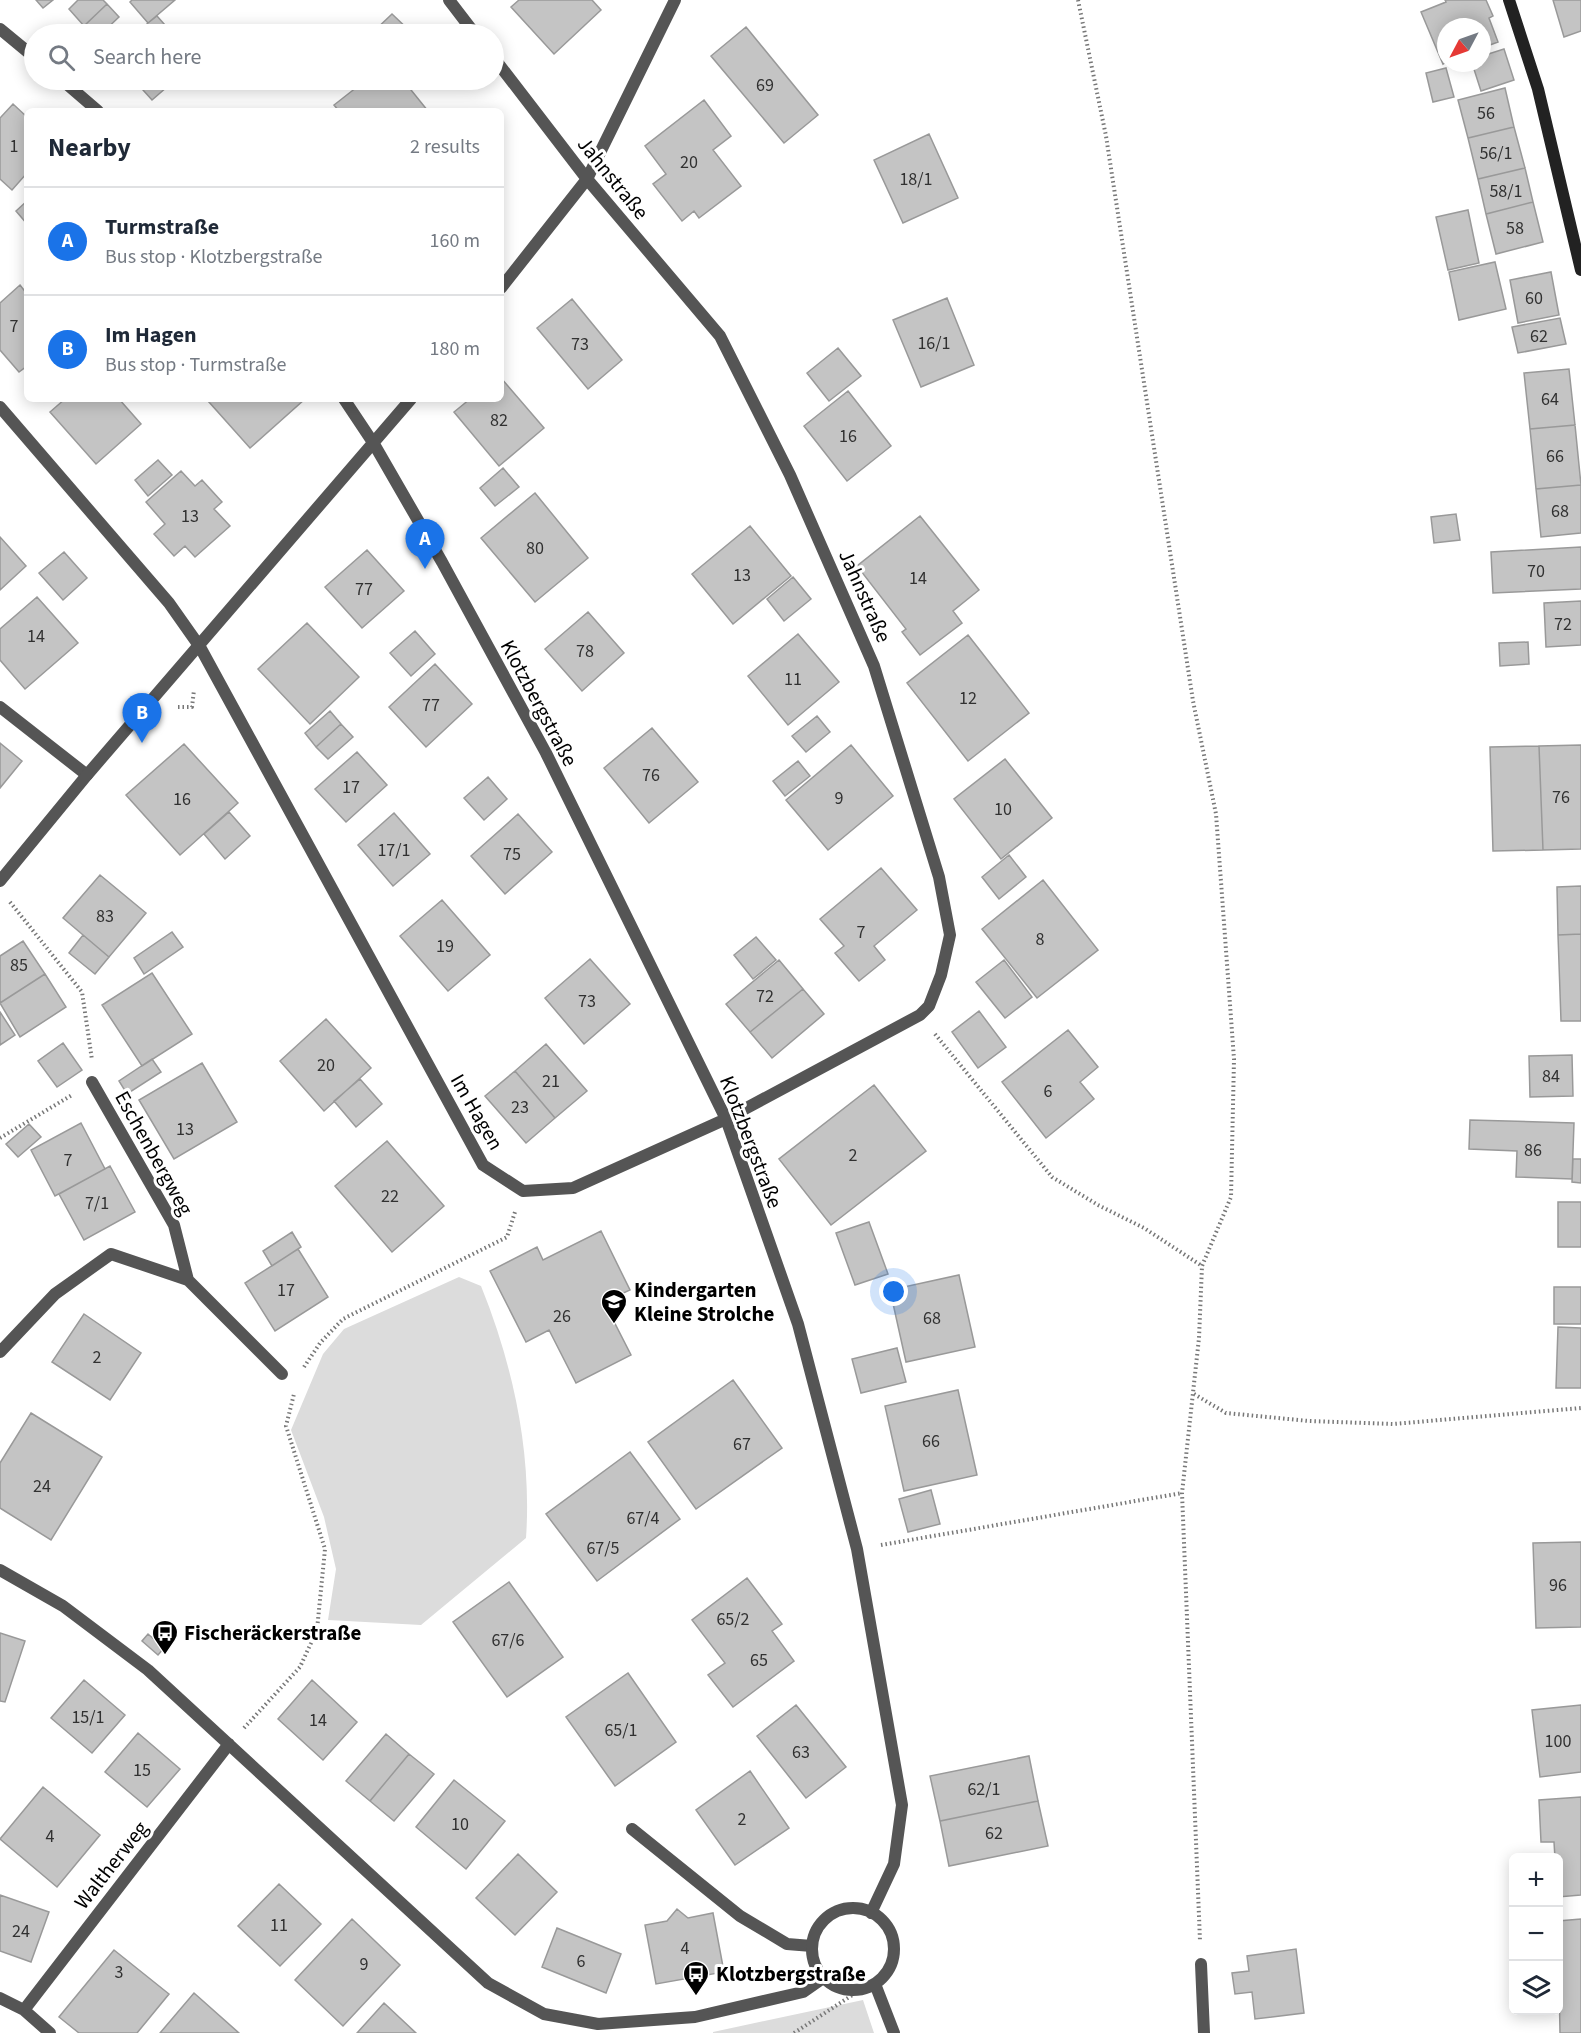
<!DOCTYPE html>
<html lang="en">
<head>
<meta charset="utf-8">
<style>
  :root { --surface:#fff; --page:#f2f2f3; --text:#1f2937; --muted:#747a83; --line:#e0e1e3; --accent:#1a73e8 }
  body { margin:0; font-family:"Source Sans 3",sans-serif; background:var(--page); color:var(--text) }
  .controls { position:absolute; right:18px; bottom:18px; display:grid; overflow:hidden; border-radius:9px; box-shadow:0 3px 15px #0003 }
  .controls button { width:54px; height:54px; display:grid; place-items:center; padding:0; border:0; border-bottom:2px solid var(--line); background:var(--surface); color:var(--text); font:30px sans-serif }
  .compass { position:absolute; left:1437px; top:18px; width:54px; height:54px; border-radius:50%; background:var(--surface); box-shadow:0 3px 15px #0003; rotate:229deg }
  .you { position:absolute; left:894px; top:1292px; width:21px; height:21px; margin:-15px; border:4px solid #fff; border-radius:50%; background:#1a73e8; box-shadow:0 0 0 9px #1a73e833 }
  .badge { display:grid; place-items:center; width:39px; height:39px; border-radius:50%; background:var(--accent); color:#fff; font-size:20px; font-weight:700 }
  .pin { position:absolute; translate:-50% -50px; filter:drop-shadow(0 2px 3px #0008) }
  .pin::after { content:''; position:absolute; top:32px; width:21px; height:18px; background:inherit; clip-path:polygon(0 0,100% 0,50% 100%) }
  .list { margin:0; padding:0; list-style:none }
  h2 { display:flex; justify-content:space-between; align-items:center; height:78px; margin:0; padding:0 24px; font-size:26px }
  h2 small { font-size:20px; font-weight:400; color:var(--muted) }
  .list li { display:grid; grid-template-columns:39px 1fr auto; gap:18px; align-items:center; box-sizing:border-box; height:108px; padding:0 24px; border-top:2px solid var(--line) }
  .list b { display:block; font-size:22px; white-space:nowrap }
  .list p { margin:0; font-size:20px; white-space:nowrap; color:var(--muted) }
  .list em { font-size:20px; font-style:normal; color:var(--muted) }
  .icon { flex:none; width:33px; height:33px; fill:none; stroke:currentColor; stroke-width:2; stroke-linecap:round; stroke-linejoin:round }
  .map { position:relative; flex:none; width:1581px; height:2033px; overflow:hidden }
  .search { position:absolute; background:var(--surface); box-shadow:0 3px 15px #0003; left:24px; top:24px; width:480px; height:66px; display:flex; align-items:center; gap:15px; box-sizing:border-box; padding:0 21px; border-radius:33px; color:var(--muted); font-size:22px }
  .panel { position:absolute; background:var(--surface); box-shadow:0 3px 15px #0003; left:24px; top:108px; width:480px; height:294px; border-radius:9px }
  .map>svg:first-child { display:block }
</style>
</head>
<body>
<div class="map">
<svg width="1581" height="2033" viewBox="0 0 1581 2033">
  <rect width="100%" height="100%" fill="#fff"/>
  <path fill="#dcdcdc" d="M459,1277L481,1286C513,1365 532,1452 526,1538L421,1625L328,1620L336,1569L324,1517L291,1430L323,1354L344,1329Z
    M863,2000L874,2033H713V2032Z"/>
  <path fill="#c4c4c4" stroke="#999" stroke-width="1.5" d="M36,0H53L43,8Z
    M78,0H103L107,4L84,26L69,9Z
    M132,0H175L148,23L130,2Z
    M519,0H592L601,10L554,54L511,7Z
    M1445,0H1486L1493,16L1489,18L1498,42L1482,48V27H1446V62L1443,64L1421,12L1446,2Z
    M1553,0H1581V31L1564,37Z
    M107,4L119,17L101,34H93L84,26Z
    M392,14L413,34H371Z
    M157,16L173,34H136L148,23Z
    M746,27L818,115L784,143L711,56Z
    M1504,49L1514,80L1481,91L1472,63H1482V56Z
    M1446,68L1454,97L1433,102L1426,73Z
    M134,80H175L152,100Z
    M366,80H403L428,111H339L334,105Z
    M1505,88L1514,127L1468,138L1458,100Z
    M704,100L731,136L713,150L741,186L699,218L694,211L682,221L653,184L666,174L645,146Z
    M13,104L27,117V173L12,190L0,179V118Z
    M1514,127L1525,168L1478,179L1468,138Z
    M929,134L958,198L903,223L874,160Z
    M1525,168L1533,202L1486,214L1478,179Z
    M27,201V224L16,211Z
    M1533,202L1543,242L1496,254L1486,214Z
    M1468,210L1479,263L1448,270L1436,217Z
    M1495,262L1506,309L1459,320L1449,272Z
    M1551,272L1559,315L1518,323L1510,280Z
    M20,285L27,294V366L19,372L0,350V303Z
    M947,298L974,365L921,387L893,320Z
    M572,299L622,360L588,389L537,328Z
    M1560,318L1566,344L1518,353L1512,327Z
    M838,348L861,376L829,401L807,373Z
    M1569,369L1575,425L1530,429L1524,373Z
    M501,378L544,428L499,466L454,412L470,399H501Z
    M848,391L891,446L847,481L804,426Z
    M65,399H119L141,424L96,464L50,412Z
    M213,399H305L250,448L209,402Z
    M1575,425L1581,485L1536,489L1530,429Z
    M158,460L172,475L148,496L135,480Z
    M503,468L519,487L495,506L480,488Z
    M181,471L195,486L202,480L222,502L214,509L230,526L195,557L185,546L174,556L154,534L165,524L146,502Z
    M1581,485V533L1541,537L1536,489Z
    M535,493L588,558L535,602L481,538Z
    M1456,514L1460,540L1434,543L1431,517Z
    M920,516L979,590L953,611L962,623L920,655L902,632L906,629L857,566Z
    M750,526L791,576L733,624L692,574Z
    M0,537L26,566L0,590Z
    M1581,547V589L1493,593L1491,552Z
    M367,550L404,591L362,628L325,587Z
    M64,552L87,578L63,600L39,573Z
    M793,577L811,599L784,621L767,599Z
    M37,597L78,643L25,689L0,660V629Z
    M1581,601V645L1546,647L1544,603Z
    M588,612L624,653L582,691L545,649Z
    M307,623L359,677L310,724L258,669Z
    M415,631L435,654L411,676L390,653Z
    M798,634L839,682L788,725L748,676Z
    M968,635L1029,713L968,761L907,683Z
    M1528,642L1529,664L1500,666L1499,643Z
    M435,664L472,704L426,747L389,707Z
    M330,711L341,724L316,747L305,733Z
    M817,716L830,732L806,752L792,736Z
    M341,724L353,737L328,759L316,747Z
    M652,728L698,782L649,823L604,768Z
    M0,743L22,761L0,788Z
    M184,744L238,803L180,855L126,795Z
    M851,745L893,796L828,850L786,800Z
    M1581,745V849L1543,850L1539,746Z
    M1539,746L1543,850L1493,851L1490,747Z
    M357,752L387,785L346,822L315,789Z
    M1005,759L1052,818L1001,859L954,799Z
    M798,761L810,776L785,796L773,781Z
    M488,777L507,799L484,820L464,798Z
    M229,812L250,836L225,859L204,834Z
    M394,813L430,854L393,886L358,845Z
    M518,814L552,852L505,894L471,856Z
    M1009,855L1026,877L999,899L982,877Z
    M881,868L917,910L874,946L885,960L859,981L835,953L844,946L820,919Z
    M100,875L146,913L109,957L63,918Z
    M1043,880L1098,950L1037,998L982,929Z
    M1581,886V934L1558,935L1557,887Z
    M442,900L490,955L448,991L400,936Z
    M172,932L183,947L144,974L134,958Z
    M1581,934V1021H1561L1558,935Z
    M83,935L109,957L95,974L69,953Z
    M756,937L776,960L753,979L734,955Z
    M23,941L45,974L0,1003V956Z
    M590,959L630,1004L584,1044L545,998Z
    M779,960L803,989L750,1032L726,1004Z
    M1004,960L1032,997L1005,1018L976,982Z
    M152,973L192,1034L142,1066L102,1005Z
    M45,974L66,1007L20,1037L0,1003Z
    M803,989L824,1014L772,1058L750,1032Z
    M979,1011L1006,1047L978,1068L952,1032Z
    M0,1012L15,1035L0,1045Z
    M326,1019L371,1068L324,1111L280,1061Z
    M1068,1030L1098,1067L1080,1082L1094,1099L1046,1138L1002,1082Z
    M63,1043L82,1070L57,1087L38,1061Z
    M546,1044L587,1091L555,1118L515,1071Z
    M1572,1055L1573,1096L1530,1097L1529,1056Z
    M152,1059L161,1072L127,1094L119,1081Z
    M202,1063L237,1122L174,1159L139,1100Z
    M515,1071L555,1118L526,1143L485,1096Z
    M360,1079L382,1104L356,1127L334,1101Z
    M874,1085L926,1151L831,1225L779,1159Z
    M1470,1120L1574,1123L1572,1179L1516,1177L1517,1151L1469,1149Z
    M81,1123L105,1169L55,1196L31,1150Z
    M29,1124L41,1137L18,1157L6,1144Z
    M387,1141L444,1206L392,1252L335,1186Z
    M1573,1159H1581V1183L1572,1182Z
    M110,1166L135,1212L84,1240L59,1194Z
    M1558,1202H1581V1247H1558Z
    M869,1222L888,1274L855,1285L836,1233Z
    M601,1231L630,1290L604,1302L631,1355L576,1383L549,1330L526,1342L490,1271L537,1247L543,1260Z
    M292,1232L301,1247L272,1266L263,1251Z
    M298,1249L328,1297L275,1331L245,1283Z
    M959,1275L975,1347L906,1362L890,1290Z
    M1554,1287H1581V1324H1554Z
    M84,1314L141,1353L110,1400L52,1362Z
    M1558,1327L1581,1328V1388H1556Z
    M897,1348L906,1382L861,1393L852,1359Z
    M733,1380L782,1448L696,1509L648,1442Z
    M958,1390L977,1475L904,1491L885,1406Z
    M31,1413L102,1457L51,1540L0,1508V1463Z
    M630,1452L680,1519L597,1581L546,1514Z
    M931,1490L940,1524L908,1532L899,1499Z
    M1581,1542V1627L1536,1628L1533,1543Z
    M747,1578L782,1624L772,1631L794,1661L733,1707L708,1675L725,1663L692,1620Z
    M509,1582L563,1657L507,1697L453,1622Z
    M0,1633L25,1641L5,1702L0,1701Z
    M148,1634L164,1648L158,1655L142,1641Z
    M628,1673L676,1742L615,1786L566,1717Z
    M84,1680L125,1715L92,1753L51,1718Z
    M312,1680L357,1722L323,1760L278,1719Z
    M796,1705L846,1767L806,1798L757,1736Z
    M1581,1705V1772L1540,1777L1532,1710Z
    M138,1733L180,1769L147,1807L105,1772Z
    M386,1734L409,1754L370,1801L346,1781Z
    M409,1754L434,1774L394,1821L370,1801Z
    M1029,1756L1038,1801L940,1821L930,1776Z
    M750,1771L789,1828L735,1865L696,1810Z
    M454,1780L505,1821L466,1869L416,1827Z
    M43,1787L100,1835L57,1887L0,1839Z
    M1581,1797V1895L1558,1897V1858H1555L1554,1842H1541L1539,1800Z
    M1038,1801L1048,1846L949,1866L940,1821Z
    M518,1854L557,1892L515,1935L476,1898Z
    M279,1884L321,1924L280,1966L238,1926Z
    M0,1895L49,1912L31,1962L0,1951Z
    M677,1909L688,1918L713,1913L724,1972L656,1984L645,1925L667,1921Z
    M352,1919L400,1965L343,2026L295,1980Z
    M1581,1919V2033H1560L1558,1921Z
    M557,1928L621,1954L606,1993L542,1967Z
    M1296,1949L1304,2013L1255,2019L1252,1992L1235,1994L1232,1973L1249,1971L1247,1956Z
    M114,1950L169,1994L137,2033H79L59,2017Z
    M194,1993L239,2033H160Z
    M384,2003L416,2033H357Z"/>
  <g fill="none" stroke-linecap="round" stroke-linejoin="round">
    <path stroke="#777" stroke-width="4" stroke-dasharray="1.5 3" stroke-linecap="butt" d="M1078,0L1106,136L1193,701L1216,814L1234,1059L1231,1197L1202,1266L1199,1338L1182,1493L1200,1941
      M178,707H192L194,690
      M10,902L82,992L92,1060
      M935,1034L1052,1177L1098,1205L1144,1228L1202,1266
      M0,1138L72,1095
      M304,1367L320,1343L343,1319L507,1237L515,1212
      M1194,1394L1226,1413L1309,1421L1393,1424L1581,1408
      M881,1545L1182,1493
      M244,1728L300,1667L317,1630L325,1549L286,1426L294,1394
      M794,2033L854,1994"/>
    <path stroke="#555" stroke-width="12" d="M0,707L87,775
      M632,1829L740,1916L787,1944L812,1946
      M1201,1964L1204,2033"/>
    <path stroke="#555" stroke-width="12" d="M449,0L475,34
      M0,29L34,57
      M62,80L98,111
      M501,288L587,179L675,0
      M344,399L374,444L442,562L546,753L726,1119L798,1324L857,1549L902,1805L894,1864L871,1913
      M0,407L169,603L200,647L483,1165L523,1191L573,1188L726,1119L920,1015L929,1006L941,975L950,935L939,877L874,666L790,475L720,336L587,179L494,58
      M0,881L87,775L411,399
      M92,1082L174,1225L188,1280
      M0,1352L55,1294L111,1254L188,1280L282,1374
      M0,1570L63,1606L148,1670L488,1983L544,2014L598,2024L695,2017L803,1992L823,1978
      M812 1949a41 41 0 1 1 82 0a41 41 0 1 1-82 0Z
      M875,1984L894,2033
      M0,1998L24,2010L50,2033
      M24,2010L229,1744"/>
    <path stroke="#222" stroke-width="12" d="M1509,0L1538,89L1581,270"/>
  </g>
  <defs>
    <symbol id="school-pin" viewBox="-11 -11 22 30"><path d="M0 17L-7.5 6A9.5 9.5 0 1 1 7.5 6Z" fill="#000" stroke="#fff"/><path d="M0-5L7-2L0 1L-7-2ZM-4 1L0 2.5L4 1V4Q0 6-4 4Z" fill="#fff"/></symbol>
    <symbol id="bus-pin" viewBox="-11 -11 22 30"><path d="M0 17L-7.5 6A9.5 9.5 0 1 1 7.5 6Z" fill="#000" stroke="#fff"/><path d="M-5-6H5V4H4V6H2V4H-2V6H-4V4H-5ZM-3.5-4V0h7V-4ZM-3.5 1.2v1.5H-2V1.2ZM2 1.2v1.5H3.5V1.2Z" fill="#fff"/></symbol>
  </defs>
  <g fill-rule="evenodd">
    <use href="#school-pin" x="599" y="1287" width="30" height="40"/>
    <use href="#bus-pin" x="150" y="1618" width="30" height="40"/>
    <use href="#bus-pin" x="681" y="1959" width="30" height="40"/>
  </g>
  <g text-anchor="middle" stroke-width="6" stroke-linejoin="round" paint-order="stroke">
    <g font-size="18" fill="#313131">
      <text x="765" y="91">69</text>
      <text x="1486" y="119">56</text>
      <text x="14" y="152">1</text>
      <text x="1496" y="159">56/1</text>
      <text x="689" y="168">20</text>
      <text x="916" y="185">18/1</text>
      <text x="1506" y="197">58/1</text>
      <text x="1515" y="234">58</text>
      <text x="1534" y="304">60</text>
      <text x="14" y="332">7</text>
      <text x="1539" y="342">62</text>
      <text x="934" y="349">16/1</text>
      <text x="580" y="350">73</text>
      <text x="1550" y="405">64</text>
      <text x="499" y="426">82</text>
      <text x="848" y="442">16</text>
      <text x="1555" y="462">66</text>
      <text x="1560" y="517">68</text>
      <text x="190" y="522">13</text>
      <text x="535" y="554">80</text>
      <text x="1536" y="577">70</text>
      <text x="742" y="581">13</text>
      <text x="918" y="584">14</text>
      <text x="364" y="595">77</text>
      <text x="1563" y="630">72</text>
      <text x="36" y="642">14</text>
      <text x="585" y="657">78</text>
      <text x="793" y="685">11</text>
      <text x="968" y="704">12</text>
      <text x="431" y="711">77</text>
      <text x="651" y="781">76</text>
      <text x="351" y="793">17</text>
      <text x="1561" y="803">76</text>
      <text x="839" y="804">9</text>
      <text x="182" y="805">16</text>
      <text x="1003" y="815">10</text>
      <text x="394" y="856">17/1</text>
      <text x="512" y="860">75</text>
      <text x="105" y="922">83</text>
      <text x="861" y="938">7</text>
      <text x="1040" y="945">8</text>
      <text x="445" y="952">19</text>
      <text x="19" y="971">85</text>
      <text x="765" y="1002">72</text>
      <text x="587" y="1007">73</text>
      <text x="326" y="1071">20</text>
      <text x="1551" y="1082">84</text>
      <text x="551" y="1087">21</text>
      <text x="1048" y="1097">6</text>
      <text x="520" y="1113">23</text>
      <text x="185" y="1135">13</text>
      <text x="1533" y="1156">86</text>
      <text x="853" y="1161">2</text>
      <text x="68" y="1166">7</text>
      <text x="390" y="1202">22</text>
      <text x="97" y="1209">7/1</text>
      <text x="286" y="1296">17</text>
      <text x="562" y="1322">26</text>
      <text x="932" y="1324">68</text>
      <text x="97" y="1363">2</text>
      <text x="931" y="1447">66</text>
      <text x="742" y="1450">67</text>
      <text x="42" y="1492">24</text>
      <text x="643" y="1524">67/4</text>
      <text x="603" y="1554">67/5</text>
      <text x="1558" y="1591">96</text>
      <text x="733" y="1625">65/2</text>
      <text x="508" y="1646">67/6</text>
      <text x="759" y="1666">65</text>
      <text x="88" y="1723">15/1</text>
      <text x="318" y="1726">14</text>
      <text x="621" y="1736">65/1</text>
      <text x="1558" y="1747">100</text>
      <text x="801" y="1758">63</text>
      <text x="142" y="1776">15</text>
      <text x="984" y="1795">62/1</text>
      <text x="742" y="1825">2</text>
      <text x="460" y="1830">10</text>
      <text x="994" y="1839">62</text>
      <text x="50" y="1842">4</text>
      <text x="279" y="1931">11</text>
      <text x="21" y="1937">24</text>
      <text x="685" y="1954">4</text>
      <text x="581" y="1967">6</text>
      <text x="364" y="1970">9</text>
      <text x="119" y="1978">3</text>
    </g>
    <g font-size="21" fill="#000" stroke="#fff">
      <text transform="translate(613 178) rotate(51)" y="7">Jahnstraße</text>
      <text transform="translate(865 596) rotate(66)" y="7">Jahnstraße</text>
      <text transform="translate(539 703) rotate(62)" y="7">Klotzbergstraße</text>
      <text transform="translate(477 1112) rotate(60)" y="7">Im Hagen</text>
      <text transform="translate(751 1142) rotate(69)" y="7">Klotzbergstraße</text>
      <text transform="translate(154 1153) rotate(61)" y="7">Eschenbergweg</text>
      <text transform="translate(111 1865) rotate(-52)" y="7">Waltherweg</text>
    </g>
    <g font-size="21" font-weight="bold" fill="#000" stroke="#fff" text-anchor="start">
      <text x="634" y="1297">Kindergarten<tspan x="634" dy="24">Kleine Strolche</tspan></text>
      <text x="184" y="1640">Fischeräckerstraße</text>
      <text x="716" y="1981">Klotzbergstraße</text>
    </g>
  </g>
</svg>
<div class="controls">
<button>+</button>
<button>−</button>
<button><svg class="icon" aria-label="layers" viewBox="0 0 24 24"><path d="M12 4l9 5-9 5-9-5zM3 14l9 5 9-5"/></svg></button>
</div>
<svg class="compass" viewBox="-18 -18 36 36"><path d="M0-13l5 13h-10z" fill="#e53935"/><path d="M0 13l5-13h-10z" fill="#747a83"/></svg>
<div class="you"></div>
<div class="pin badge" style="left:425px;top:569px">A</div>
<div class="pin badge" style="left:142px;top:743px">B</div>
<div class="search"><svg class="icon" aria-label="search" viewBox="0 0 24 24"><circle cx="10" cy="10" r="6"/><path d="M15 15l6 6"/></svg>Search here</div>
<section class="panel">
<h2>Nearby<small>2 results</small></h2>
<ul class="list">
<li><span class="badge">A</span><div><b>Turmstraße</b><p>Bus stop · Klotzbergstraße</p></div><em>160 m</em></li>
<li><span class="badge">B</span><div><b>Im Hagen</b><p>Bus stop · Turmstraße</p></div><em>180 m</em></li>
</ul>
</section>
</div>
</body>
</html>
